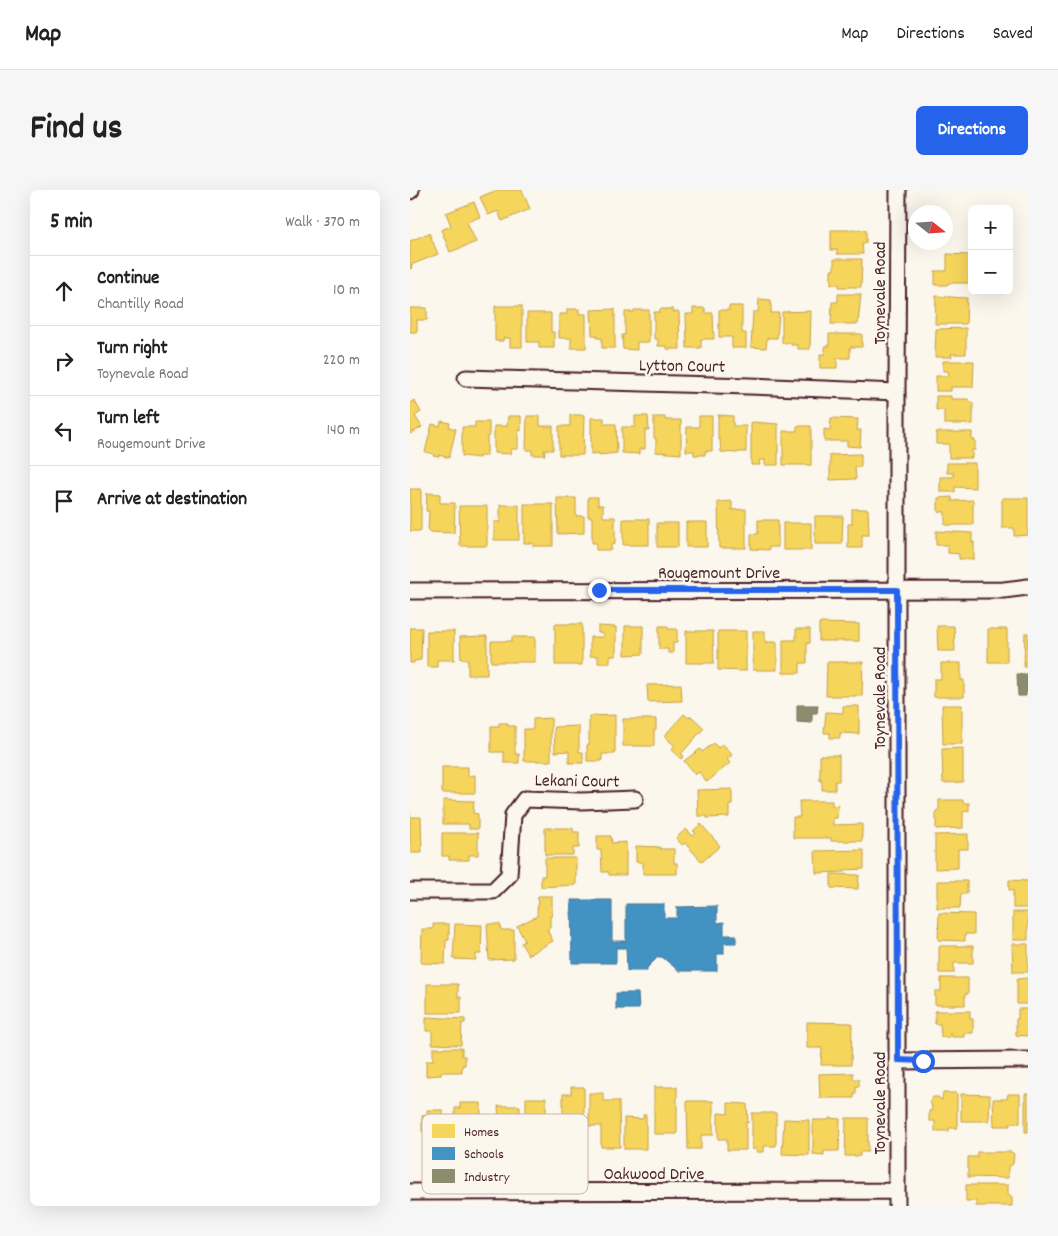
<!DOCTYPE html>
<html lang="en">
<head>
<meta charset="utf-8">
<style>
  :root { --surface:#fff; --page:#f6f6f6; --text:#222; --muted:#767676; --line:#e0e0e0; --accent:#2563eb }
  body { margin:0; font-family:Dekko,sans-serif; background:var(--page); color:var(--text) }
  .controls { position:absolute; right:15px; top:15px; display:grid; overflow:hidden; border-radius:8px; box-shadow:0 5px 20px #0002 }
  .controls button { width:45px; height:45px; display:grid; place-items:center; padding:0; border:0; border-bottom:1px solid var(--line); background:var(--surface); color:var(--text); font:25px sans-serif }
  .compass { position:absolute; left:498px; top:15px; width:45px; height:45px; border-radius:50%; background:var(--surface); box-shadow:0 5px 20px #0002; rotate:107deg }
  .stop { position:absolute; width:15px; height:15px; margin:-11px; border:4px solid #2563eb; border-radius:50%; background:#fff }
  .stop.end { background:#2563eb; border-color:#fff; box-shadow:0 1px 5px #0008 }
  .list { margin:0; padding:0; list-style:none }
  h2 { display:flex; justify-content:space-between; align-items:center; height:65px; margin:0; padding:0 20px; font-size:21px }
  h2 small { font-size:16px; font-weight:400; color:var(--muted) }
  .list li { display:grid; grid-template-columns:32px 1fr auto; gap:15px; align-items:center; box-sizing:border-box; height:70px; padding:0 20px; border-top:1px solid var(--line) }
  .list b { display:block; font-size:19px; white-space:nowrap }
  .list p { margin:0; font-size:16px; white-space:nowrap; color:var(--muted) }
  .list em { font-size:16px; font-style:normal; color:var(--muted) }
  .icon { flex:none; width:28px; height:28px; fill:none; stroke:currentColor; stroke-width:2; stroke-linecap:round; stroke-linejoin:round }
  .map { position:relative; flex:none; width:618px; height:1016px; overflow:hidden; border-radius:8px }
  header { display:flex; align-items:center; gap:30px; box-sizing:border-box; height:70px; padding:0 25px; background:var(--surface); border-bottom:1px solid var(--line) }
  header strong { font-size:24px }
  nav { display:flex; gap:28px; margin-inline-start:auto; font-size:18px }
  .intro { display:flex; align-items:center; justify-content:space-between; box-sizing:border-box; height:120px; padding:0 30px }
  h1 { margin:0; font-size:35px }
  .button { padding:12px 22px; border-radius:8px; background:var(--accent); color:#fff; font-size:18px; font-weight:700 }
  main { display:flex; gap:30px; padding:0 30px }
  aside { flex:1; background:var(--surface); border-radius:8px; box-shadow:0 5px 20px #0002 }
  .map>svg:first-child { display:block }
</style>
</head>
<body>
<header>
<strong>Map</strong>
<nav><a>Map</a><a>Directions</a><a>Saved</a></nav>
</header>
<div class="intro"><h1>Find us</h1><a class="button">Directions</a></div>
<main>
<aside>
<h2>5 min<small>Walk · 370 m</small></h2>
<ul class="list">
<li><svg class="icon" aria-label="ahead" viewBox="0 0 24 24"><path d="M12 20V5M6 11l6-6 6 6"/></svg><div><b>Continue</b><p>Chantilly Road</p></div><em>10 m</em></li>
<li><svg class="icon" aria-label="right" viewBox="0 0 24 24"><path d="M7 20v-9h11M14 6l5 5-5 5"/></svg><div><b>Turn right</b><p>Toynevale Road</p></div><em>220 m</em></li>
<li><svg class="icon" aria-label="left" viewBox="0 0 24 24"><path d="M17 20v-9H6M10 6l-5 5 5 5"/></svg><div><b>Turn left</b><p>Rougemount Drive</p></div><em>140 m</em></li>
<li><svg class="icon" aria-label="arrive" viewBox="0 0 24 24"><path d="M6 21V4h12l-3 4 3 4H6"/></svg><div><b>Arrive at destination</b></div></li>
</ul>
</aside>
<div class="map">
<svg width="618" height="1016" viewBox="0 0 618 1016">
  <rect width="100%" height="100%" fill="#fbf7ec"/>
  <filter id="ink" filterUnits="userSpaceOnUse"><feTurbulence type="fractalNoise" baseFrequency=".02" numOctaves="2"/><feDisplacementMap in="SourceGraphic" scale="10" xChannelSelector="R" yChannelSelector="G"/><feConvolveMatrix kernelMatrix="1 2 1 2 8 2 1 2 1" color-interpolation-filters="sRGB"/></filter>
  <g filter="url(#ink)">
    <path fill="#f6d55c" stroke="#c29e4d" d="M87,0H112L120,19L92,31L88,21L78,25L70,7Z
      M64,12L70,27L57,32L66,52L40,62L31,40L41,36L36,23Z
      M421,40H456V53H452L453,64H427V60H421Z
      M19,43L28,64L1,75L2,78L0,79V51Z
      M537,64L560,65L559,75H562V85H559V93H538L537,95H525V81H537Z
      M424,69H452L451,97H429V94H421V80H424Z
      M428,104H451L448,134H421L422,112H428Z
      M526,106L557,108L556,134H525Z
      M349,109L361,110V123H369L367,148H357L356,158L341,157L343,122H348Z
      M85,116H112V157H100V148H93V151H85Z
      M319,116H332V143H336V158H322V147H309V120H319Z
      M0,118H17V130H7V142H0Z
      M283,118H295V123H303L304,149H291V158H277L276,124H283Z
      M157,119H169V124H176V158H161V148H149V124H157Z
      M205,119V158H192V148H187V145H182L181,120Z
      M250,119H263V122H269L270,159H257V156H248V149H244V122H250Z
      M224,120H239V152H227V160L213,159L212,145H215V122H224Z
      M401,121L400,159H388V155H381V153H372V122Z
      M117,123H141V142H144V158H129V152H117Z
      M556,138V164H541L542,167H525L526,139Z
      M419,144H452V157H440V168H427V178H410V164H415V156H419Z
      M533,171H564L563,197H541V201H526V186H539L538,181H533Z
      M526,206H541V209H558L563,214V234H534V220H526Z
      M4,210L11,222L5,226L12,237L0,244V213Z
      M160,225H174L173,265H149V236H160Z
      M308,225L323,226V236H336V262H328V263L311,262L310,249H308Z
      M98,226H111V241L108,240V259H101V264L84,263V236H97Z
      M117,226H130V236H143V260H134L135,265H122V260H116Z
      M225,226H238L239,240H235V259H229V264L212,263V237H225Z
      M289,226H302V261H295V265H284V261H276L277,237H289Z
      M244,227H255V230H271V264L246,262V249L244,248Z
      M181,228H194V234H206L207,263L189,265V263L181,264Z
      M421,228L448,229L447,240H451L450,257L437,256V251H414V239L420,240Z
      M31,231L40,233L39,237L46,239L39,268L29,265V267L23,266L24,264L15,262L22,234L30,236Z
      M65,232H79V246H77V266H69V268L52,266V237H65Z
      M341,232L368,234V275H355V270H349L350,275H341Z
      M387,236H401V275H373V241H387Z
      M526,242H562V250H565V260H562V268H539V254H526Z
      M451,264V277H445L446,289L420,290V265Z
      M537,273H565V298L545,297V302H530V287H543L544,283H537Z
      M0,299H11V341H0Z
      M17,303L30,304V313H45L44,343L18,342L19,321H16Z
      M178,307H188V315H193V327H205V354L201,355V360H186V353H182V327H178Z
      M542,307V311L563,310V335H535V322H528V308Z
      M147,308H166V326H174V343L148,344Z
      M592,308H618V345L604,346V338H592Z
      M322,311V320L336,319V358H309L308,312Z
      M114,314H143V356H123V353H114Z
      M90,315H109V350H84V332H90Z
      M49,316H77V356H50Z
      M442,319H458L459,345H452V358H438V334H442Z
      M405,326H433L432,354H405Z
      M213,329H239V355H213Z
      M348,330H368V357H359V360L341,359V344H348Z
      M276,332H297V357H276Z
      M247,333H268V357H247Z
      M373,333H401V360H373Z
      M526,341L562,343V352H564V369H549V364L538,363V355H526Z
      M409,433L449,434V451H409Z
      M145,434H172V475H145Z
      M188,436L206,437V466H200V473H188V466H180V447H193V443H188Z
      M215,436H233V464L215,465Z
      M249,436H258V439H267V453H263V463H258V459H249Z
      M527,436H544L545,461H528Z
      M0,438H12L11,470L4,471V473H0Z
      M386,439H400V453H397V473H390V483H373V450H386Z
      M578,439H597V472H578Z
      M17,441H44V470H27V477H17Z
      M276,441H303L304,473H276Z
      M308,441H336V481L308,480Z
      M343,441H355V452H367V480H343Z
      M615,443H618V477H614Z
      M77,446V485H58V469H51L50,447Z
      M102,447H125V472H81V451H102Z
      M417,472H453L452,506H416Z
      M531,473H551V490H554V507H524V489H531Z
      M271,494L272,511L238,512L237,495Z
      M532,515H552V554H533Z
      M433,516H449V544L430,543V548H420V543H414L416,522L433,523Z
      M274,524L279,528L281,526L294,538L271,564L274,566L271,569L261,560L265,556L254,546Z
      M205,525V564H192V571H177V555H179V526Z
      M141,528V571H114V539H123V529Z
      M213,529H246V540H244V556H213Z
      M89,533H98V536H105V564H109V573H94V562H81V536H89Z
      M169,536V562H173V573H159V561L145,562L144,537Z
      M304,553L308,558L313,554L322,565L317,569L320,573L297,592L289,582L285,585L274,571L290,559L292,562Z
      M553,558V592L533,593L532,559Z
      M410,565H429V591H425V600H412V591H410Z
      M32,577H58V586L65,585V603H32Z
      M322,599V615H319V627L297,628V626H288L287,600Z
      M33,610L64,611L63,623L68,624V639H59V634H33Z
      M529,610H553V613H559V621L553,622V638L526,639V621L529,620Z
      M389,611H422V616L428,615L427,628H423V635L452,634V651H421V648H383V627H390Z
      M0,621V627H11L12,663H0Z
      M291,634L310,656L292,672L275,653L272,655L266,648L276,639L283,646L286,643L283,641Z
      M135,638H163V642H169V658H163V665H135Z
      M32,643H68V665H59V670H39V666H32Z
      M558,644V659H548V678L525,679V645Z
      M187,646H201L202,653L216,652V685H199V682H192L191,660H187Z
      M226,656L250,657V659H264V673H267V684H233V672H226Z
      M454,660V679L435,680V682L406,683L405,661Z
      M135,668H166V695L131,697V686H135Z
      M421,684L449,685L448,699L421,698Z
      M599,690L618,691V718H603V700H599Z
      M527,691H557V704H551L550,718H527Z
      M128,706H142V726H140V738L137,740L143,751L118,765L111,753L115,751L107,736L127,726Z
      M603,722H618V750H603Z
      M529,723L564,724V744H555V751L528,750Z
      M23,734H39V750H36L35,774L11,773L12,739H23Z
      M45,734L72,735L71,764H66V770L43,769Z
      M77,734H90L91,740H104V769L79,770Z
      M602,754H618V782H603Z
      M529,756H563V773H544V783H529Z
      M531,788H558V804H555V815H525V801H531Z
      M618,788V814H607V789Z
      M17,794H48V807H51V823H17Z
      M608,819H618V846L606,845V829H608Z
      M525,821H560V829H563V843H554V847H542V843H540V847H531L530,834H525Z
      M16,827L55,829V833H52L51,855L22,854V841H16Z
      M397,832L442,833L441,875H411L412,858H397Z
      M23,858H52V866H55V875H52V882H31V885L16,886V871H23Z
      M443,883V889H449V897L446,896V903H444V908H410L409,884Z
      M161,897H174V937H161V947H149V932L153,931V904H161Z
      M244,897H267V944H244Z
      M179,903H193V911H209L210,957H191V936H179Z
      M533,903H547V938H539V941H525V931H519V921H521L522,917L520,911L523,907H528L532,910Z
      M551,904L580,905L579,931H551Z
      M598,904H610V933H600V936H584L583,909H597Z
      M615,904H618V942H615Z
      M116,908H136V934H142V950H116Z
      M277,911H303V945H291V959H278Z
      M50,913H71V938H76V955H61V947H55V950H45V918H50Z
      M318,913L337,914L338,933L336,932V960H317V949H308V923L318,924Z
      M88,916H110V949H82L81,931H89Z
      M17,920H33V926H39L40,951H17V942H12V926L17,925Z
      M342,923H366V956H354V962H347V959H342Z
      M233,925H236V959H214V928L233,929Z
      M419,928L430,929L429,961H414V965L403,964V930H419Z
      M436,928H458V962H450V966H435Z
      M374,929L399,930V965L372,964Z
      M567,962H601L604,964L603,974L598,977V988L558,987V967H567Z
      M556,995H598V1005L602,1008V1016H566V1011H556Z"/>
    <path fill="#4393c3" stroke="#457095" d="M161,710H202V751H216V714H254V728H267V717L307,716V733L314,732V745H326V753H314V764H307V781H269L252,767H248L237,778V781H217L216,758H206V773H162Z
      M206,803H228L229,819H206Z"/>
    <path fill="#8c8c6e" stroke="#786b5a" d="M607,484H618V502H616V506H608Z
      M387,515H408L407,523H402V533L387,532Z"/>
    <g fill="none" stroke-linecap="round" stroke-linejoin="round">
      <defs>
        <path id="minor" d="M0,1L1,0
          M56,188L339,196L487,202
          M0,401L594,400L618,397
          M0,701H83L99,685L103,625L115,609L171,611L225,609
          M488,871L618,870
          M0,1002L487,1001
          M487,1016V202L488,0"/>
      </defs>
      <use href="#minor" stroke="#4a1f2b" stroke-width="19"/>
      <use href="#minor" stroke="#fbf7ec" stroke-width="15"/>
    </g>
  </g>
  <g fill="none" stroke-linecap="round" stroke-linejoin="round" filter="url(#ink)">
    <path stroke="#2563eb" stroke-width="6" d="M189,400H487L488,870L513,871"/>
  </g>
  <g text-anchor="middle" stroke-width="5" stroke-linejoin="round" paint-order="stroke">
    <g font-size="18" fill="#4a1f2b" stroke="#fbf7ec">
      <text transform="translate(469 103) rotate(-90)" y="6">Toynevale Road</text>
      <text transform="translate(272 175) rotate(1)" y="6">Lytton Court</text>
      <text x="309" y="388">Rougemount Drive</text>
      <text transform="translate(469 508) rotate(-90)" y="6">Toynevale Road</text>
      <text transform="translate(167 590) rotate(1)" y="6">Lekani Court</text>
      <text transform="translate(469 913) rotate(-90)" y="6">Toynevale Road</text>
      <text x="244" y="989">Oakwood Drive</text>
    </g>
  </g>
  <rect x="12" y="924" width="166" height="80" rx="8" fill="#fbf7ec" stroke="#c6b6b2" stroke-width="1"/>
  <rect x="22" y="934" width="23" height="14" fill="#f6d55c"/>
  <rect x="22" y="957" width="23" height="13" fill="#4393c3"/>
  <rect x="22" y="979" width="23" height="14" fill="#8c8c6e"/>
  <g font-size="14" fill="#4a1f2b">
    <text x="54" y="946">Homes</text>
    <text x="54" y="968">Schools</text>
    <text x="54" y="991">Industry</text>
  </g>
</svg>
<div class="controls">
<button>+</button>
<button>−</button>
</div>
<svg class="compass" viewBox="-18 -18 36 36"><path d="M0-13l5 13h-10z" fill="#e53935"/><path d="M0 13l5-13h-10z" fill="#767676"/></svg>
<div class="stop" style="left:513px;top:871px"></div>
<div class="stop end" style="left:189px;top:400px"></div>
</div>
</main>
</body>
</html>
